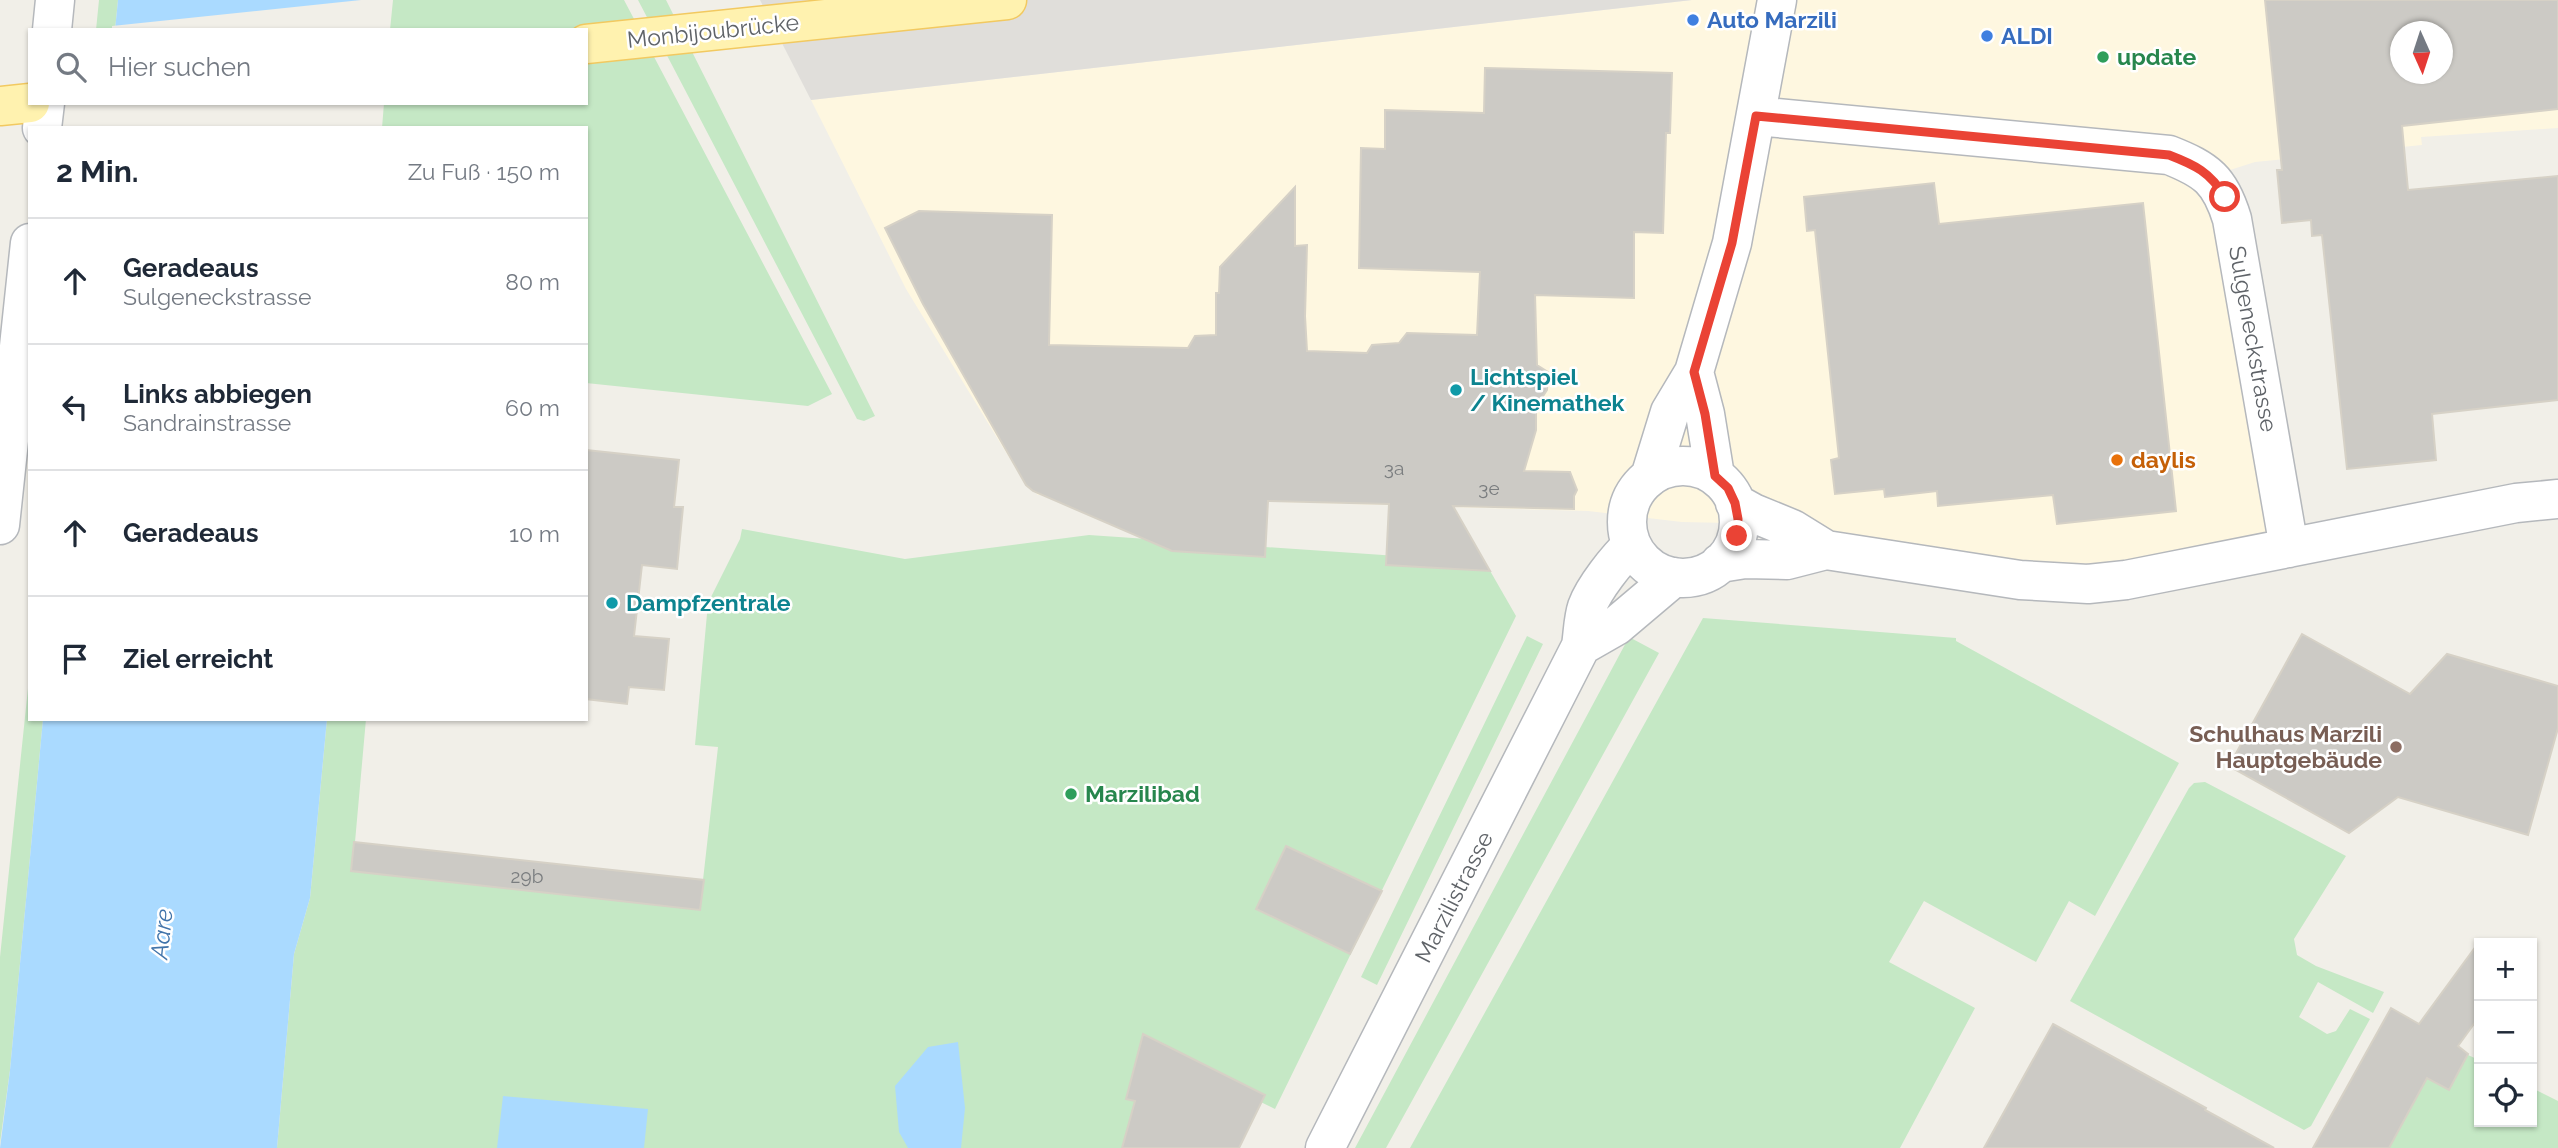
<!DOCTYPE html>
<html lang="de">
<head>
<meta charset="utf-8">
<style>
  :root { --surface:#fff; --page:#f6f6f7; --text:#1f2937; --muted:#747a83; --line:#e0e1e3 }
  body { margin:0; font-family:Raleway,sans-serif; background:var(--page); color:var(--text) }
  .controls { position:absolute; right:21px; bottom:21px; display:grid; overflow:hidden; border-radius:0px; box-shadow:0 2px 5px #0004 }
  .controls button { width:63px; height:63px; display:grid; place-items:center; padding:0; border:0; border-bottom:2px solid var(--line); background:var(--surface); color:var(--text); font:35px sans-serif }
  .compass { position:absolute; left:2390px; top:21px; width:63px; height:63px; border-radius:50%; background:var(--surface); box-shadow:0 2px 5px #0004; rotate:177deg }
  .stop { position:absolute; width:21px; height:21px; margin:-16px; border:5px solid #ea4335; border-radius:50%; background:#fff }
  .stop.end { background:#ea4335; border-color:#fff; box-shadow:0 2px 7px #0008 }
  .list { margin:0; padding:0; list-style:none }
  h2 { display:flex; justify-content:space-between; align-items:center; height:91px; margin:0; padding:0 28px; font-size:30px }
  h2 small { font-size:23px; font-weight:400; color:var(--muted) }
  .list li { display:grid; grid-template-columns:46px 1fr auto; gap:21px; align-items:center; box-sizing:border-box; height:126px; padding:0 28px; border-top:2px solid var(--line) }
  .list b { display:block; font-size:26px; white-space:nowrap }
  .list p { margin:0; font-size:23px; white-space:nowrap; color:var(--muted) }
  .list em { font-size:23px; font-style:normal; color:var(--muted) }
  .icon { flex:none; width:38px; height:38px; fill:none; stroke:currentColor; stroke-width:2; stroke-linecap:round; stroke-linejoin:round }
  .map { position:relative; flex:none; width:2558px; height:1148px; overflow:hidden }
  .search { position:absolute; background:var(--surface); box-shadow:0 2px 5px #0004; left:28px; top:28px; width:560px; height:77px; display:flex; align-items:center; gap:18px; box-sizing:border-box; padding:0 24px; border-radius:0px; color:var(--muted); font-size:26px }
  .panel { position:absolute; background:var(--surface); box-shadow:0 2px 5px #0004; left:28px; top:126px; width:560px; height:595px; border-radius:0px }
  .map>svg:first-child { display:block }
</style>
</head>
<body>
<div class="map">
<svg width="2558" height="1148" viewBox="0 0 2558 1148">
  <rect width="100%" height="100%" fill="#f1efe8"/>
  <path fill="#fef7e0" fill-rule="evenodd" d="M1692,0H2558V128L2421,137L2422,145L2255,162L2205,178L2275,540L2090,568L1995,561L1728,523L1682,522L1588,511L1038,495L1026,485L906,289L811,100ZM2400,32H2442V74H2400Z"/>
  <path fill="#e0deda" d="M760,0H1692L811,100Z"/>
  <path fill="#c5e8c5" d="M99,0H118L115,30H96Z
    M389,0H624L832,394L808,406L586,383V128H379L381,103H586V30H387Z
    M638,0H666L875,416L864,421L857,419Z
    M742,529L905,559L1089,535L1485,562L1516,616L1275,1109L1150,1048L1122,1148H277L294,954L310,898L327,719H366L355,842L703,880L718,747L695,745L708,603L740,539Z
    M1703,618L1956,638V641L2179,763L2095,916L2069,901L2036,962L1924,901L1889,962L1975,1008L1900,1148H1410Z
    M1527,636L1543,644L1377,985L1361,977Z
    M1629,637L1659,653L1386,1148H1355Z
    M30,669V719H43L10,1070L0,1143V957Z
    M2205,782L2346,856L2294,939L2297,955L2316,966L2384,992L2373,1013L2318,982L2299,1017L2327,1034L2336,1031L2350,1009L2370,1019L2311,1126L2304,1130L2070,1001L2189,788L2194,783Z
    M2468,1055L2479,1060V1122H2532V1088L2558,1101V1148H2389L2427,1078L2449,1090Z"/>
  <path fill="#aadaff" d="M118,0H389L115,30Z
    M43,719H327L310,898L294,954L277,1148H0L10,1070Z
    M958,1042L965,1108L961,1148H908L899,1132L895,1086L928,1047Z
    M503,1096L648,1109L644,1148H497Z"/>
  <path fill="#f1efe8" d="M361,0H393L390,30H112V26Z
    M104,103H384L382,128H102Z"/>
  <path fill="#cccac5" stroke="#d6d1c6" stroke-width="2" fill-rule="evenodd" d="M2265,0H2558V109L2402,126L2408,190L2558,176V400L2432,414L2436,460L2347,469L2322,235L2312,236L2311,220L2282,223L2277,170H2282ZM2400,32H2442V74H2400Z
    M1485,68L1672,73L1670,133H1666L1663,233L1634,232V298L1535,295L1537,365L1548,372L1547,390L1536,407V430L1524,471L1570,472L1577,490L1574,496V509L1453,506L1490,571L1386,565L1389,504L1268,501L1265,557L1172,551L1033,491L1026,485L923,304L885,228L919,211L1052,215L1049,345L1188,348L1195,336L1216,335V293H1219L1220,267L1295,187V246L1307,245L1305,316L1307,351L1367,353L1372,345L1399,343L1407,333L1477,335L1480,272L1359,268L1361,148L1385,149V110L1484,113Z
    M1934,183L1939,224L2143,203L2176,511L2057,524L2053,495L1938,506L1937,491L1885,497L1884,489L1835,494L1831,460L1839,458L1815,230L1807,231L1804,197Z
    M586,450L679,460L674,507H683L677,569L642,565L634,636L669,639L664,690L629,687L627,704L586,699Z
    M2302,634L2410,694L2447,654L2558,686V728L2528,835L2398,797L2349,833L2229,766Z
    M354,842L704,880L700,910L351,871Z
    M1286,846L1382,891L1350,954L1256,909Z
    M2479,942V1017L2458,1046L2468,1054L2449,1090L2427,1078L2389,1148H2313L2391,1008L2419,1024Z
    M2053,1024L2206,1108L2205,1110L2274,1148H1984Z
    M1143,1034L1265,1095L1239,1148H1122L1135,1101L1126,1099Z"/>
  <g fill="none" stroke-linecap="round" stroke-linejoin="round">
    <defs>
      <path id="minor" d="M52,30L55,0
        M1756,116L2169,155C2207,170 2220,180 2232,219L2289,548
        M42,128L45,103
        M1694,372L1705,414L1715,476
        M1627 522a56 56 0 1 1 112 0a56 56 0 1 1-112 0Z
        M1650,477L1670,412L1694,372L1732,243L1777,0
        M1735,503L1753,513L1792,529L1826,550L2020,580L2088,584L2126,580L2516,503L2558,499
        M0,525L30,243
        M1720,563L1745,559L1787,560L1826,550
        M1581,646L1616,626L1674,577
        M1325,1148L1581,646C1583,633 1583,619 1587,607C1594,588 1617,559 1632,545"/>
      <path id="primary" d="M586,44L1007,0
        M0,106L30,103"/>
    </defs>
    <use href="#minor" stroke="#b5b8bc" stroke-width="41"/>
    <use href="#primary" stroke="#f2c960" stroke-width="41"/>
    <use href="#minor" stroke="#fff" stroke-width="38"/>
    <use href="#primary" stroke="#fff2af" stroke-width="38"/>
  </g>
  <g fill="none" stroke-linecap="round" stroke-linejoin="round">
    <path stroke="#ea4335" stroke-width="9" d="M1737,536L1738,519L1735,503L1728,488L1715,476L1705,414L1694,372L1732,243L1756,116L2169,155C2195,165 2210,172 2225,197"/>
  </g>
  <g fill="#3f7fe0" stroke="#fff" stroke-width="2.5">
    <circle cx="1693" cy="20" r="7"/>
    <circle cx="1987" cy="36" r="7"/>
  </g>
  <g fill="#2e9e5b" stroke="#fff" stroke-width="2.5">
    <circle cx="2103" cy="57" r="7"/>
    <circle cx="1071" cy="794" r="7"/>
  </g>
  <g fill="#0f9aa8" stroke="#fff" stroke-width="2.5">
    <circle cx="1456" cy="390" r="7"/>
    <circle cx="612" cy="603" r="7"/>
  </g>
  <circle fill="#e8710a" stroke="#fff" stroke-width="2.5" cx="2117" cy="460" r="7"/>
  <circle fill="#8d6e63" stroke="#fff" stroke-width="2.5" cx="2396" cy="747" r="7"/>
  <g text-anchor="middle" stroke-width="5" stroke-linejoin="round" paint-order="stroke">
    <g font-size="19" fill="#7a7d7f">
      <text x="1394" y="475">3a</text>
      <text x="1489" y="495">3e</text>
      <text x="527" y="883">29b</text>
    </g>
    <g font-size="23" font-weight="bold" fill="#366cbe" stroke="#fff" text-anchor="start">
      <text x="1707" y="28">Auto Marzili</text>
      <text x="2001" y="44">ALDI</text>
    </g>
    <g font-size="23" fill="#5f6368" stroke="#fff">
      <text transform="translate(713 31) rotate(-6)" y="8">Monbijoubrücke</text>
      <text transform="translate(2253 339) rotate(80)" y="8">Sulgeneckstrasse</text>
      <text transform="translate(1454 897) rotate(-63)" y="8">Marzilistrasse</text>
    </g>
    <g font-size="23" font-weight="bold" fill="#27864d" stroke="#fff" text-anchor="start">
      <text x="2117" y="65">update</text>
      <text x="1085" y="802">Marzilibad</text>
    </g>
    <g font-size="23" font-weight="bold" fill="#0d838f" stroke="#fff" text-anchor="start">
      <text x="1470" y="385">Lichtspiel<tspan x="1470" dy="26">/ Kinemathek</tspan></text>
      <text x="626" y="611">Dampfzentrale</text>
    </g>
    <g font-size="23" font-weight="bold" fill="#c56008" stroke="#fff" text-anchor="start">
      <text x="2131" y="468">daylis</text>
    </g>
    <g font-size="23" font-weight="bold" fill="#785e54" stroke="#fff" text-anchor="end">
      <text x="2382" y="742">Schulhaus Marzili<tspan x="2382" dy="26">Hauptgebäude</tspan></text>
    </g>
    <g font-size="24" font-style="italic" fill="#4174aa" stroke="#fff">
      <text transform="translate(162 934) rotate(-84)" y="8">Aare</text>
    </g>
  </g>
</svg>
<div class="controls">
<button>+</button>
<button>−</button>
<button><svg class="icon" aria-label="locate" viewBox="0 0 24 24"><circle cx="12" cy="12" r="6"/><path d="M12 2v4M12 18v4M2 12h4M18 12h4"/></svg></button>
</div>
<svg class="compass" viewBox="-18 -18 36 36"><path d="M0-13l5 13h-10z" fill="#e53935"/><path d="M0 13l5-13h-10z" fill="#747a83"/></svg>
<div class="stop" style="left:2225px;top:197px"></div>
<div class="stop end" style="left:1737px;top:536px"></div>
<div class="search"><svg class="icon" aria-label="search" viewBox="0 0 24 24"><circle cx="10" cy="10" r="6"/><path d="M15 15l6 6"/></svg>Hier suchen</div>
<section class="panel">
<h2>2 Min.<small>Zu Fuß · 150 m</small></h2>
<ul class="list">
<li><svg class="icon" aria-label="ahead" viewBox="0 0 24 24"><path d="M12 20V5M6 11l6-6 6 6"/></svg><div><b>Geradeaus</b><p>Sulgeneckstrasse</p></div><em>80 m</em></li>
<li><svg class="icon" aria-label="left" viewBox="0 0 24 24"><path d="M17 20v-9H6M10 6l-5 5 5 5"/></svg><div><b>Links abbiegen</b><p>Sandrainstrasse</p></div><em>60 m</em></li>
<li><svg class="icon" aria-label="ahead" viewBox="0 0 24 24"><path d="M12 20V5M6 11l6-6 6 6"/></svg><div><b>Geradeaus</b></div><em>10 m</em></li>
<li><svg class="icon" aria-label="arrive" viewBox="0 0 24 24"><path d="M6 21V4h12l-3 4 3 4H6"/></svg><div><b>Ziel erreicht</b></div></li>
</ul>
</section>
</div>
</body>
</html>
